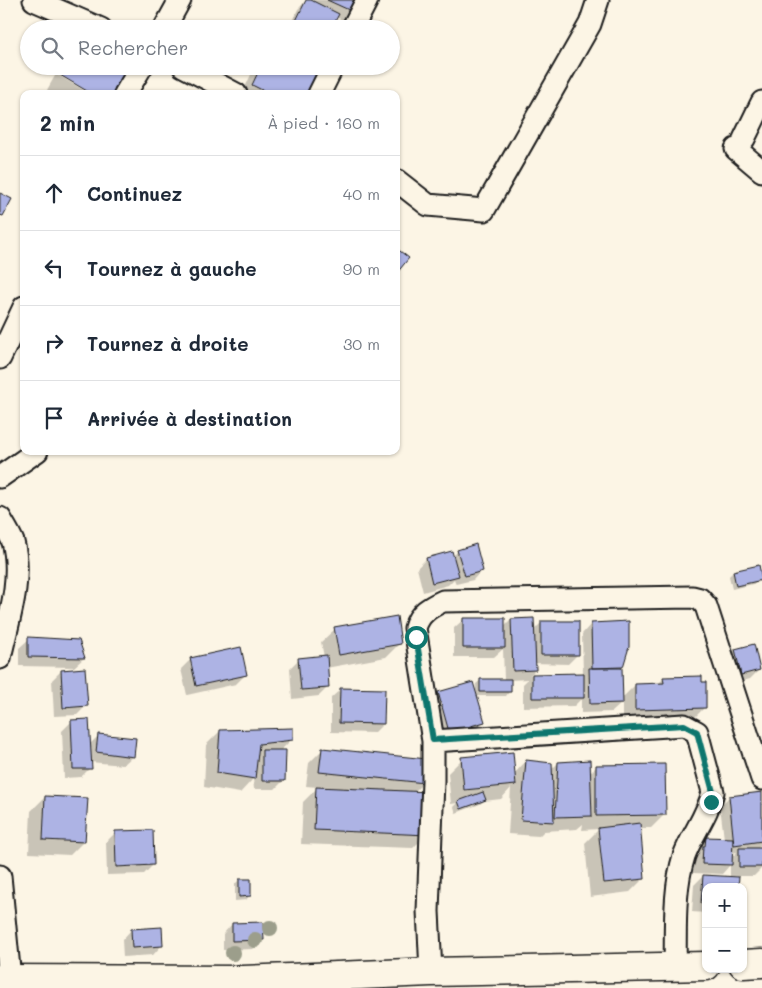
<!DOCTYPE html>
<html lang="fr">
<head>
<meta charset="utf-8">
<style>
  :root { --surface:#fff; --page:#f2f2f3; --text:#1f2937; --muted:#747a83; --line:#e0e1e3 }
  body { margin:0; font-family:Mali,sans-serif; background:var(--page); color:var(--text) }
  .controls { position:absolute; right:15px; bottom:15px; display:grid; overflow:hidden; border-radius:10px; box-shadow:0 1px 4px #0004 }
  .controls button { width:45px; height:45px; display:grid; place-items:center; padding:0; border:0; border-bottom:1px solid var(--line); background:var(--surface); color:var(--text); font:25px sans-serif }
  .stop { position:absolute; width:15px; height:15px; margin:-11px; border:4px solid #0f766e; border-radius:50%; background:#fff }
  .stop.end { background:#0f766e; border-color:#fff; box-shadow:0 1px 5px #0008 }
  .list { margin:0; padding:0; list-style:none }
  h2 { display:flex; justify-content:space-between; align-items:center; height:65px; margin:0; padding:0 20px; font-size:21px }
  h2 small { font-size:16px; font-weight:400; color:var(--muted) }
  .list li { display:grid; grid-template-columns:32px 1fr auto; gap:15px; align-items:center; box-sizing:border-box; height:75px; padding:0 20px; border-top:1px solid var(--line) }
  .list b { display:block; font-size:19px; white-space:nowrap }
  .list em { font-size:16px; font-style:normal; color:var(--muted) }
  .icon { flex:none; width:28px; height:28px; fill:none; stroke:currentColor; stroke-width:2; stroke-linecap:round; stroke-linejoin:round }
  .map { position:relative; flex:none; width:762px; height:988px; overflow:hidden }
  .search { position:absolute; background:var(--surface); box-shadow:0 1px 4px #0004; left:20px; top:20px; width:380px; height:55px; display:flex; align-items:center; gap:12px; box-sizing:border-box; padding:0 18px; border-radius:28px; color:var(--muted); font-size:19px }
  .panel { position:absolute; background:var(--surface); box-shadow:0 1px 4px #0004; left:20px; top:90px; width:380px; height:365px; border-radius:10px }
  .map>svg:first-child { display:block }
</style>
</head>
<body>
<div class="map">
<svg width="762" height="988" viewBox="0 0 762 988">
  <rect width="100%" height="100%" fill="#fcf5e5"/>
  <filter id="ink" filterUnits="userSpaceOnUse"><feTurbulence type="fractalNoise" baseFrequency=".02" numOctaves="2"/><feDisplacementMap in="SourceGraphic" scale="10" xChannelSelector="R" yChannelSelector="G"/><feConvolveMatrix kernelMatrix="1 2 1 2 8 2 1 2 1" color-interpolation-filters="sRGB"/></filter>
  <g filter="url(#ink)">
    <path fill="#0003" fill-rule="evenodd" d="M307,0H363L350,23L336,17L330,29H288L298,9Z
      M61,66H142L94,94L58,72Z
      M255,66H317L315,94H242Z
      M56,74L90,94H55L47,90Z
      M458,551L482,570L473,580L456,584L454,579L448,585L423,592L417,568L426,559L452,552L453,556Z
      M733,572L761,579L757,583L732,589L729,576Z
      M464,619L504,627L511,620L533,631L542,622L578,654L568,664L534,663L535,670L530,675L583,674L582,634L591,624L622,667L621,699L635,685H657L664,678L705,707L691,721L622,723V703L612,712L581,713V699L574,706L523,707V684L528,679L510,680V691L506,696H476L484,722L474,731L440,741L430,702L439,693L476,694V684L481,680H504L503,649L494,657H454V628Z
      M335,629L400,643L386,657L326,668L328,687L319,696L292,699L290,668L299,659L324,657L321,642Z
      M29,639L84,658L74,667L19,666V648Z
      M735,650L759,670L750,679L732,684L726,659Z
      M191,659L245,675L236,684L187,695L181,669Z
      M61,671L87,705L77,715L54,716L52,680Z
      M341,689L383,724L374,733L331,732V698Z
      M72,721L89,745L99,735L133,756L123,765L90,762V768L81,777L64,778L62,731Z
      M220,731L292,739L280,751L284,780L275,789H254L253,779L240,793L204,787L206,745Z
      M323,749L423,783L413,793L427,834L413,848L301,844L303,802L318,787L306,786L309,763Z
      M462,759L514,774L526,761L551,770L558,763L589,774L597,766L665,814L651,828H639L644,878L630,892L590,897L585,843L599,829L582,830L583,824L577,829L544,831L539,836L508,834L511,788L501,799L484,801L480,804L456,813L454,807L458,803L451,804L448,773Z
      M45,797L84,841L70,855L29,853L31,811Z
      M729,797L762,803V844L757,849H762V868L754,876H730V865L722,874L693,873L694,856L697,853V847L706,838L724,839L720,806ZM737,852L731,858V853Z
      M116,832L153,865L144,874L107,875L106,842Z
      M703,876L706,887V913L692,912L694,885Z
      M239,880L250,895L246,900L235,901V884Z
      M232,924L262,940L253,949L223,950V934Z
      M131,930L162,945L153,955L123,957L122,940Z"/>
    <path fill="#adb3e4" stroke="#1c1c1c" d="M306,0H311L339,14L331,29H292Z
      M327,0H366L360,15Z
      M66,66H143L127,94H92L60,75Z
      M261,66H320L328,70L316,94H270L252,85Z
      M0,193L12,199L3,216L0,215Z
      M396,248L409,258L396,274Z
      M476,544L483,571L465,576L457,550Z
      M452,551L459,576L432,583L426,558Z
      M759,565L762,580L736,586L733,571Z
      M397,616L401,644L339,655L334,627Z
      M463,618H505V648H463Z
      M534,618L536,670L513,671L511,619Z
      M541,621H579V655H541Z
      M629,621V647L623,667L592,668L591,623Z
      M28,637L79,640L85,658L28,657Z
      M754,644L760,670L741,675L735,649Z
      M241,647L247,675L196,686L190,658Z
      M327,655L329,688L301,690L298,658Z
      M85,668L88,706L63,708L61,670Z
      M589,668H622L623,703L590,704Z
      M584,673V698H532V674Z
      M702,676V682H706V708L635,710V684L664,683L663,677Z
      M480,679H511V692H480Z
      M473,682L485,722L449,732L438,692Z
      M340,688L385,689L384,724L339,723Z
      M89,719L92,769H73L71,720Z
      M293,728V740L259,744L255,779L217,773L220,730Z
      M98,734L136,738L134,757L96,752Z
      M322,748L427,759L425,783L319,772Z
      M262,750H286L285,781H262Z
      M513,752L516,785L464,790L461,757Z
      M526,760L552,763L554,822L521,820Z
      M590,760L592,816L555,817L558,762Z
      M665,764L666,815L596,816V765Z
      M316,787L430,792L428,835L314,830Z
      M483,792L486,800L461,809L458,801Z
      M762,792V841L734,845L729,796Z
      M45,796L88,798L85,842L43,840Z
      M640,823L645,879L604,883L598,828Z
      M153,830L154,865L116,867L115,831Z
      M706,837L733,838L732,865L702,864L703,846H705Z
      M739,848H762V867H739Z
      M703,875L739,877L738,887H706V903H701Z
      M239,879H251V896L239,897Z
      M263,922L264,940L232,941V923Z
      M162,927L163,946L132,948L131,929Z"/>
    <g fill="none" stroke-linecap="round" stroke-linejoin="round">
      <defs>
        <path id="minor" d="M34,0L101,29
          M164,29L180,0
          M352,29L367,0
          M183,66L236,94
          M125,94L142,66
          M319,94L333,66
          M744,139L762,102
          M736,149L762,171
          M396,180L428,205L484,210L590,24L598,0
          M0,358L24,307
          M0,477L37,451
          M0,518C4,525 10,534 13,542C23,579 8,621 0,658
          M433,741L684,725L697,732L713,792C708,815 692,834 684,856C673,891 676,930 675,967
          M0,876L10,979
          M431,972L428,911L433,781V741L415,628C419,613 430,607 443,601L692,597L700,599L706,606L762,779"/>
        <path id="secondary" d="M743,964L762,963
          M0,979L243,980L431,972L706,966"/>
      </defs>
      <use href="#minor" stroke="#1c1c1c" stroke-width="25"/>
      <use href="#secondary" stroke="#1c1c1c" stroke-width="31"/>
      <use href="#minor" stroke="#fcf5e5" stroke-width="21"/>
      <use href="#secondary" stroke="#fcf5e5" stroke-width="28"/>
    </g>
    <g fill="#9c9e8b">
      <circle cx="270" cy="928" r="8"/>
      <circle cx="255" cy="940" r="8"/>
      <circle cx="233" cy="953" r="8"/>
    </g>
  </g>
  <g fill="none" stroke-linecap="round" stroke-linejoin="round" filter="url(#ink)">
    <path stroke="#0f766e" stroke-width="6" d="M416,637L433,740L684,725L697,732L713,792L711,802"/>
  </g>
</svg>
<div class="controls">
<button>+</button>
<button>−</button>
</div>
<div class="stop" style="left:416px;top:637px"></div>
<div class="stop end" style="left:711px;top:802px"></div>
<div class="search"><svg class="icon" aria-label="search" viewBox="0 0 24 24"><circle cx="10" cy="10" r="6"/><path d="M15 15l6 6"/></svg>Rechercher</div>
<section class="panel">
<h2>2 min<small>À pied · 160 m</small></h2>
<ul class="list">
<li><svg class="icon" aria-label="ahead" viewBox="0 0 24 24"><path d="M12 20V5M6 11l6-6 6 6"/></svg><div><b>Continuez</b></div><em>40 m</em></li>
<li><svg class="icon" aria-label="left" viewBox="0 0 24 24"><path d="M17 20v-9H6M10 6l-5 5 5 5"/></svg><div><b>Tournez à gauche</b></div><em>90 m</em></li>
<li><svg class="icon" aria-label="right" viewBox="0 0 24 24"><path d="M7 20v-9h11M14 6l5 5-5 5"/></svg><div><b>Tournez à droite</b></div><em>30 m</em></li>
<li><svg class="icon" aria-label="arrive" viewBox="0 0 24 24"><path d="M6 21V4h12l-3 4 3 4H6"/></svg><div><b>Arrivée à destination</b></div></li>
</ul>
</section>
</div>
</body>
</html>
